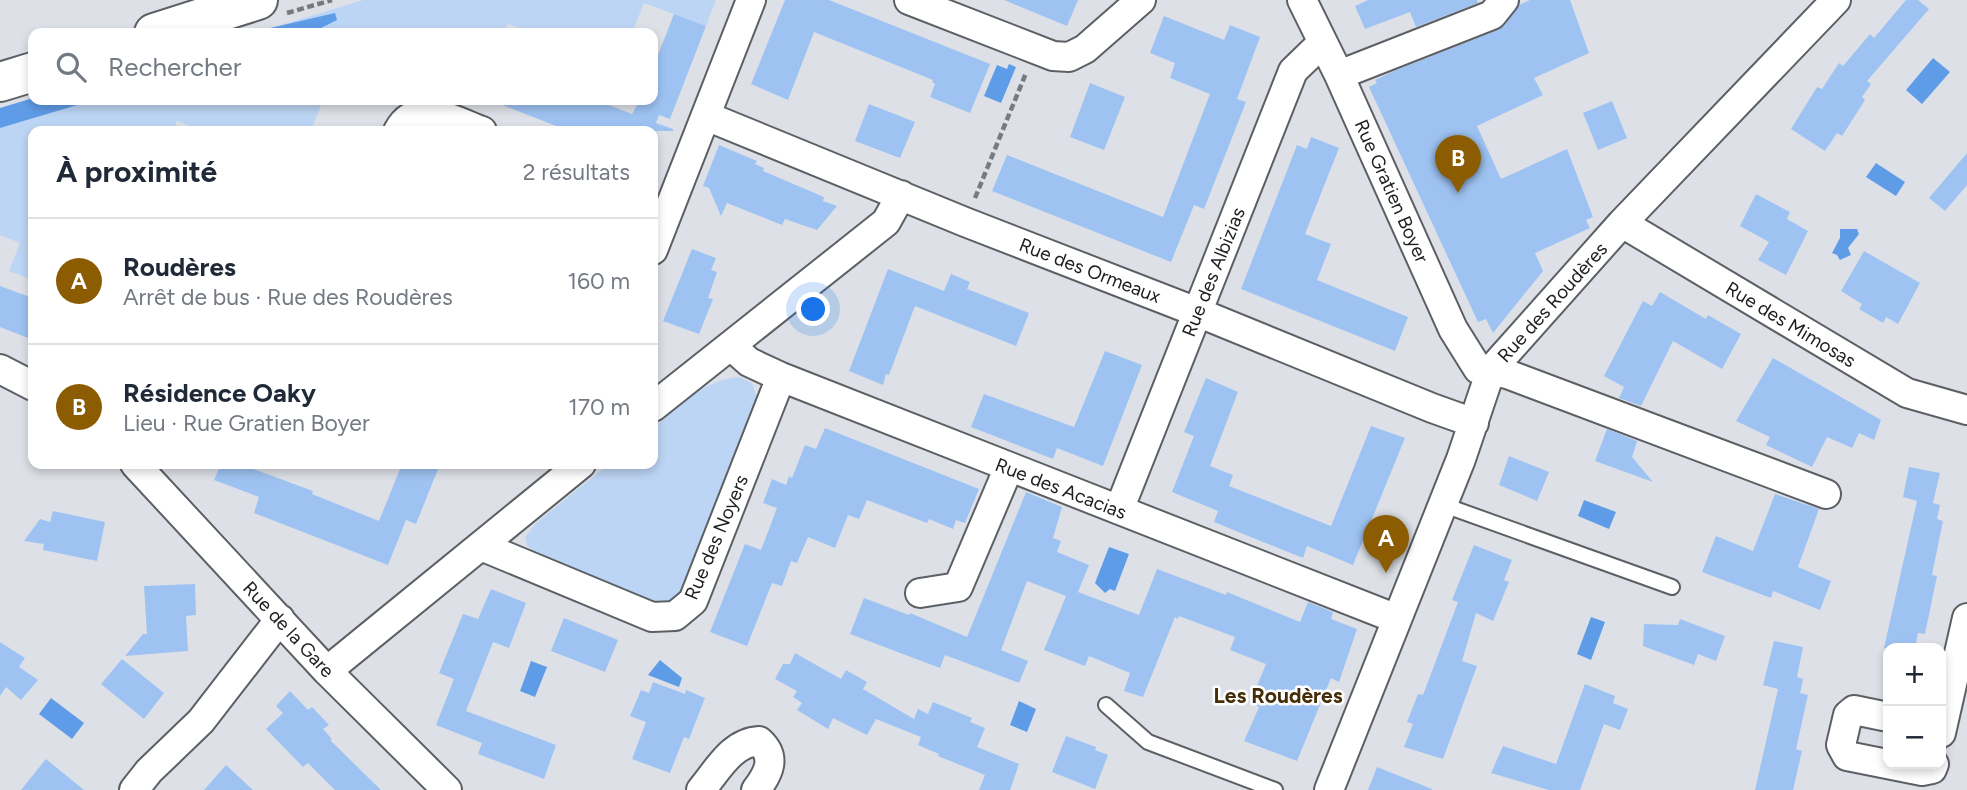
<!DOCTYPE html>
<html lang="fr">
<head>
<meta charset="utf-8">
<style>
  :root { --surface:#fff; --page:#f6f6f7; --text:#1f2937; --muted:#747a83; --line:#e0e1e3; --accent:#8b5c02 }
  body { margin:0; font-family:Figtree,sans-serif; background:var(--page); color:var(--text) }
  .controls { position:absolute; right:21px; bottom:21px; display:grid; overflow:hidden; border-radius:14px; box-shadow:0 4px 10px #0003 }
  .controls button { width:63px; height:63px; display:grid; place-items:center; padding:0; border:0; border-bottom:2px solid var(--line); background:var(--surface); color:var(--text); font:35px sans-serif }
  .you { position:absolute; left:814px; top:310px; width:24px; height:24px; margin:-18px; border:5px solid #fff; border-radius:50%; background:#1a73e8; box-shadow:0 0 0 10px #1a73e833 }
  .badge { display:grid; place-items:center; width:46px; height:46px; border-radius:50%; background:var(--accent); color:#fff; font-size:23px; font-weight:700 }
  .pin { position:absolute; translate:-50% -58px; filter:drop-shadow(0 2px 4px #0008) }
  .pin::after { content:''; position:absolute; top:37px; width:24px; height:21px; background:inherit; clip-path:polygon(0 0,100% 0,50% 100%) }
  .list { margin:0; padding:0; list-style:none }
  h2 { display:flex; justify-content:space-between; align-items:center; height:91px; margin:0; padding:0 28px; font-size:30px }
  h2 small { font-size:23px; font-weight:400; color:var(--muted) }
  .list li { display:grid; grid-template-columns:46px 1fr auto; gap:21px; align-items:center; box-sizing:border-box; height:126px; padding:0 28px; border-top:2px solid var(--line) }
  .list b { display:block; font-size:26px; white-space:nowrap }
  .list p { margin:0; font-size:23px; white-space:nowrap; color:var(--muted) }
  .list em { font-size:23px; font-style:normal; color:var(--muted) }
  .icon { flex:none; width:38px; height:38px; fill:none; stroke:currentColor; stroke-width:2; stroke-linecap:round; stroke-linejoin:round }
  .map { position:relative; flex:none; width:1967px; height:790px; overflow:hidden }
  .search { position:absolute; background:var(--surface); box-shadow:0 4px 10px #0003; left:28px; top:28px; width:630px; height:77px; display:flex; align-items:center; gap:18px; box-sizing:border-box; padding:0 24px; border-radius:14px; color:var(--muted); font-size:26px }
  .panel { position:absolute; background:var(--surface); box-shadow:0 4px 10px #0003; left:28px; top:126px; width:630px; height:343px; border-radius:14px }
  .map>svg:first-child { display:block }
</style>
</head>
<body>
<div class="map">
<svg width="1967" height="790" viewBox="0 0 1967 790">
  <rect width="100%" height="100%" fill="#dde1e7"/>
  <path fill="#bdd5f4" d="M363,0H716L706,26L644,3L632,33H535L508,24L504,33H255Z
    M39,100H323L311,131H203L177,121L173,131H33V280L9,271L20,243L0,235V112Z
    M740,377L752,383L757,398L682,594L674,601L654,603L533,552L527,545L525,537L536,523L609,464H653V428C680,406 704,379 740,377Z"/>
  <path fill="#5f9ce8" d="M335,13L337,20L311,33H249Z
    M1933,58L1950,72L1922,104L1906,90Z
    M1009,64L1016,67L1001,103L984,96L997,65L1007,69Z
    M33,98V100H94L0,128V108Z
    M1876,163L1905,182L1896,196L1866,177Z
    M1840,229H1857L1859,234L1848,248L1851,255L1840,260L1837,255L1832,253L1840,238Z
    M1584,500L1616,512L1609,529L1578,516Z
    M1109,547L1129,554L1115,591L1110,589L1105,593L1095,583Z
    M1591,617L1605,622L1591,660L1577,654Z
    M660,660L682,678L679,687L648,675Z
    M531,661L547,667L535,697L520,691Z
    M51,698L84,723L72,739L39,714Z
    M1019,701L1036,709L1027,732L1010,725Z"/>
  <path fill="#9ec3f2" d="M785,0H829L990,64L970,113L930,97L935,84L932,82L933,80L814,32L788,100L751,84Z
    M1004,0H1078L1067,26Z
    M1368,0H1477L1478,3L1416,27L1410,12L1365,29L1355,6Z
    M1530,0H1570L1589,53L1534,78L1543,95L1477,126L1501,179L1567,149L1593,217L1586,220L1590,228L1535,253L1543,271L1493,333L1486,319L1478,322L1369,87L1377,83L1375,80L1394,71L1498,30L1505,25L1519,5Z
    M1906,0H1918L1929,9L1867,81L1871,84L1862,97L1865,100L1842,136L1837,133L1825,151L1791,129L1817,87L1822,89L1839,63L1843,66L1870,34L1874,38Z
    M674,14L706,26L670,119L659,115L656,123L673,129V131H569L492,101L596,100L632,114L640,100H653V68Z
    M1164,16L1224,40L1230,25L1260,37L1237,99L1246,102L1204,209L1194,205L1171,262L992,191L1007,155L1163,217L1210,94L1170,78L1175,63L1150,53Z
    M1090,83L1125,97L1104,150L1070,137Z
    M1612,101L1627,138L1598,150L1583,113Z
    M869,104L915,122L900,158L855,141Z
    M1311,137L1339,148L1305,234L1331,244L1317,280L1408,317L1395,351L1241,289L1297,145L1307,149Z
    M719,145L757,161L755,164L764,168L763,171L824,197L823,201L837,206L817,230L785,219L782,225L727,203L721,216L709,188L703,186Z
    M1967,153V185L1945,211L1929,198Z
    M1756,194L1790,212L1787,219L1808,231L1786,275L1758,260L1769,242L1740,226Z
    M692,249L716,258L711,270L717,272L708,298L713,299L699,334L663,321Z
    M1864,251L1920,283L1898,324L1886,317L1883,323L1859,309L1862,304L1841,291Z
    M888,269L944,291L951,274L970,282L967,289L1029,313L1016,346L915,306L889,375L886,374L883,385L849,371Z
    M0,286L33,298V340L0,327Z
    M1660,292L1706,319L1708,315L1741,334L1722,369L1673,341L1641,406L1619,398L1624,387L1604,376L1643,301L1652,306Z
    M1105,351L1142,365L1103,466L1057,448L1053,459L971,427L984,394L1074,427Z
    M1773,358L1881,420L1874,440L1859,433L1852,448L1827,437L1812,467L1766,445L1770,437L1736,421Z
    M1206,378L1238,392L1210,466L1233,475L1229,486L1331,526L1371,426L1405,438L1353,565L1307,546L1303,558L1258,540L1214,522L1218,511L1172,492L1194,436L1184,432Z
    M825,428L979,489L965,523L956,520L953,529L929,519L927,523L867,500L859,519L848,515L835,548L808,537L797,563L791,561L782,586L772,583L747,646L710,632L745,544L761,550L777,508L763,503L772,479L786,485L789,476L792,478L805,445L816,449Z
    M1607,429L1637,441L1632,457L1653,482L1595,461Z
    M1509,456L1549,472L1537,501L1499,485Z
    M221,464H240L313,491L312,494L379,521L402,464H440L416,524L406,520L388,565L254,513L259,497L214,480Z
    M1909,467L1940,473L1933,503L1940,505L1937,519L1943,521L1932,575L1937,576L1925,634L1918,633L1915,648H1884L1917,501L1903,497Z
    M1026,492L1062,507L1053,538L1061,541L1057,552L1089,565L1078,592L1139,615L1157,569L1226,595L1227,592L1300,622L1308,602L1333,612L1331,619L1357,629L1339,682L1331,678L1297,761L1244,741L1259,707L1250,703L1266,664L1230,650L1235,637L1179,616L1178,619L1175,617L1143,697L1124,691L1130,673L1089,656L1085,666L1044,650L1066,596L1027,581L1001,650L1028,661L1019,683L945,655L940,668L850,634L864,598L909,615L910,613L967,637Z
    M1775,494L1819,509L1798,567L1831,581L1820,610L1773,591L1771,598L1702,572L1716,536L1753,551Z
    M53,511L105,522L97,561L43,550L44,544L24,541L40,519L50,522Z
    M1474,545L1512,560L1504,580L1509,582L1493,621L1476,613L1462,661L1477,666L1443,759L1404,747L1413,724L1407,722L1418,694L1423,695L1458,602L1452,600Z
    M195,584L196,615L186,616L188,651L125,656L143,634H147L144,586Z
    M491,589L526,603L509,648L493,642L466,711L556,745L544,779L478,754L482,743L436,725L454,679L439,673L463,614L478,619Z
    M564,618L618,640L605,672L551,651Z
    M1680,619L1725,636L1716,661L1698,654L1694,665L1643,646L1644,624L1678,625Z
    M1774,641L1803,647L1797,677L1803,679L1800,693L1808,695L1796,749L1802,751L1793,790H1755L1778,689L1763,685Z
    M0,642L25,658L19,667L38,680L21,700L6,687L0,696Z
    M795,653L841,679L846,670L867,682L863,689L914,719L918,709L928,714L933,702L972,718L970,722L985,728L977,747L1019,764L1010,790H979L985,775L938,756L939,754L918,745L921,737L876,719L867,735L833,718L828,729L797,710L802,703L793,697L797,691L775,679L783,664H790Z
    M122,659L164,693L144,719L101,684Z
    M653,682L685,694L686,690L705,698L689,739L684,737L670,773L632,759L646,722L630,716L641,690L649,693Z
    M1585,684L1615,696L1613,703L1628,709L1620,730L1604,724L1580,790H1549L1491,773L1503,746L1556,764Z
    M290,691L308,710L312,707L329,725L323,729L332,739L330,740L381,790H335L308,763L303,767L266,729L283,713L276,706Z
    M1066,736L1096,747L1095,750L1108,755L1095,789L1052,772Z
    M46,759L84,790H21Z
    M226,765L253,790H204Z
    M1377,767L1432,789V790H1368Z"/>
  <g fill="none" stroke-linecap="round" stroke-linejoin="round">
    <defs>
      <path id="service" d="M1441,504L1672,587
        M1106,705L1148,742L1275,790"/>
      <path id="minor" d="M909,0L1053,56L1069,57L1085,49L1141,0
        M1302,0L1339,75L1453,329L1478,369L1507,374L1826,494
        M1339,75L1492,15L1504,0
        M706,116L965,222L1197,312L1432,408L1474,423
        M398,131C416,97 455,121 482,131
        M1622,223L1907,393L1967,410
        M653,250L751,0
        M731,346L749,362L781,377L1397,619
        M0,369L33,386
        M653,407L886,222L901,195
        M135,464L327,671L447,790
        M1119,510L1293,71L1322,43
        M481,546L652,617L675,616L693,601L781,377
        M920,593L958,587L1009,467
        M327,671L581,464
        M1888,717L1854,710L1848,715L1841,745L1847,756L1922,771L1932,769L1934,764
        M1941,733L1967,618
        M134,790L149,771L201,721L280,619
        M701,790C717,771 732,742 759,741C777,757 769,773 756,790
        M1329,790L1461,459L1491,370L1622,223L1836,0"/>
      <path id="primary" d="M154,33L258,0
        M0,82L33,72"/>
    </defs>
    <use href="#service" stroke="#5c6064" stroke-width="18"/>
    <use href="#minor" stroke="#5c6064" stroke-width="32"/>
    <use href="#primary" stroke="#5c6064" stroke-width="42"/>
    <path stroke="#777a7e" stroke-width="4.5" stroke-dasharray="7 3.5" stroke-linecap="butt" d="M287,13L332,0
      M975,198L1026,73"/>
    <use href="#service" stroke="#fff" stroke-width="14"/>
    <use href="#minor" stroke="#fff" stroke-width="28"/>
    <use href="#primary" stroke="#fff" stroke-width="38"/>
  </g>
  <g text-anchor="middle" stroke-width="5" stroke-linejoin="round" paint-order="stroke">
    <g font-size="19" fill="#1d1e20" stroke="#fff">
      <text transform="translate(1392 191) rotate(66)" y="7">Rue Gratien Boyer</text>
      <text transform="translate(1090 270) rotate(21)" y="7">Rue des Ormeaux</text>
      <text transform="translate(1213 272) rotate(-68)" y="7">Rue des Albizias</text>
      <text transform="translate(1552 302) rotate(-48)" y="7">Rue des Roudères</text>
      <text transform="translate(1791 324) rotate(31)" y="7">Rue des Mimosas</text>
      <text transform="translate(1061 488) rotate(21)" y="7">Rue des Acacias</text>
      <text transform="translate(716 537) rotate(-67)" y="7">Rue des Noyers</text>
      <text transform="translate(289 629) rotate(47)" y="7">Rue de la Gare</text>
    </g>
    <g font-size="21" font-weight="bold" fill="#442d08" stroke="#fff">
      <text x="1278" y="703">Les Roudères</text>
    </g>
  </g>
</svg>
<div class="controls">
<button>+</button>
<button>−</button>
</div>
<div class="you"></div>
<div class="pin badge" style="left:1386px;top:573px">A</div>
<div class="pin badge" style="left:1458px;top:193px">B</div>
<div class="search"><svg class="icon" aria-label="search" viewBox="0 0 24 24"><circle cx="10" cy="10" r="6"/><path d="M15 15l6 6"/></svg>Rechercher</div>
<section class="panel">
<h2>À proximité<small>2 résultats</small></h2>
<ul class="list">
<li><span class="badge">A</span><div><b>Roudères</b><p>Arrêt de bus · Rue des Roudères</p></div><em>160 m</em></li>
<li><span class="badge">B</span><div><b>Résidence Oaky</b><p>Lieu · Rue Gratien Boyer</p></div><em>170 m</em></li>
</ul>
</section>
</div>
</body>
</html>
